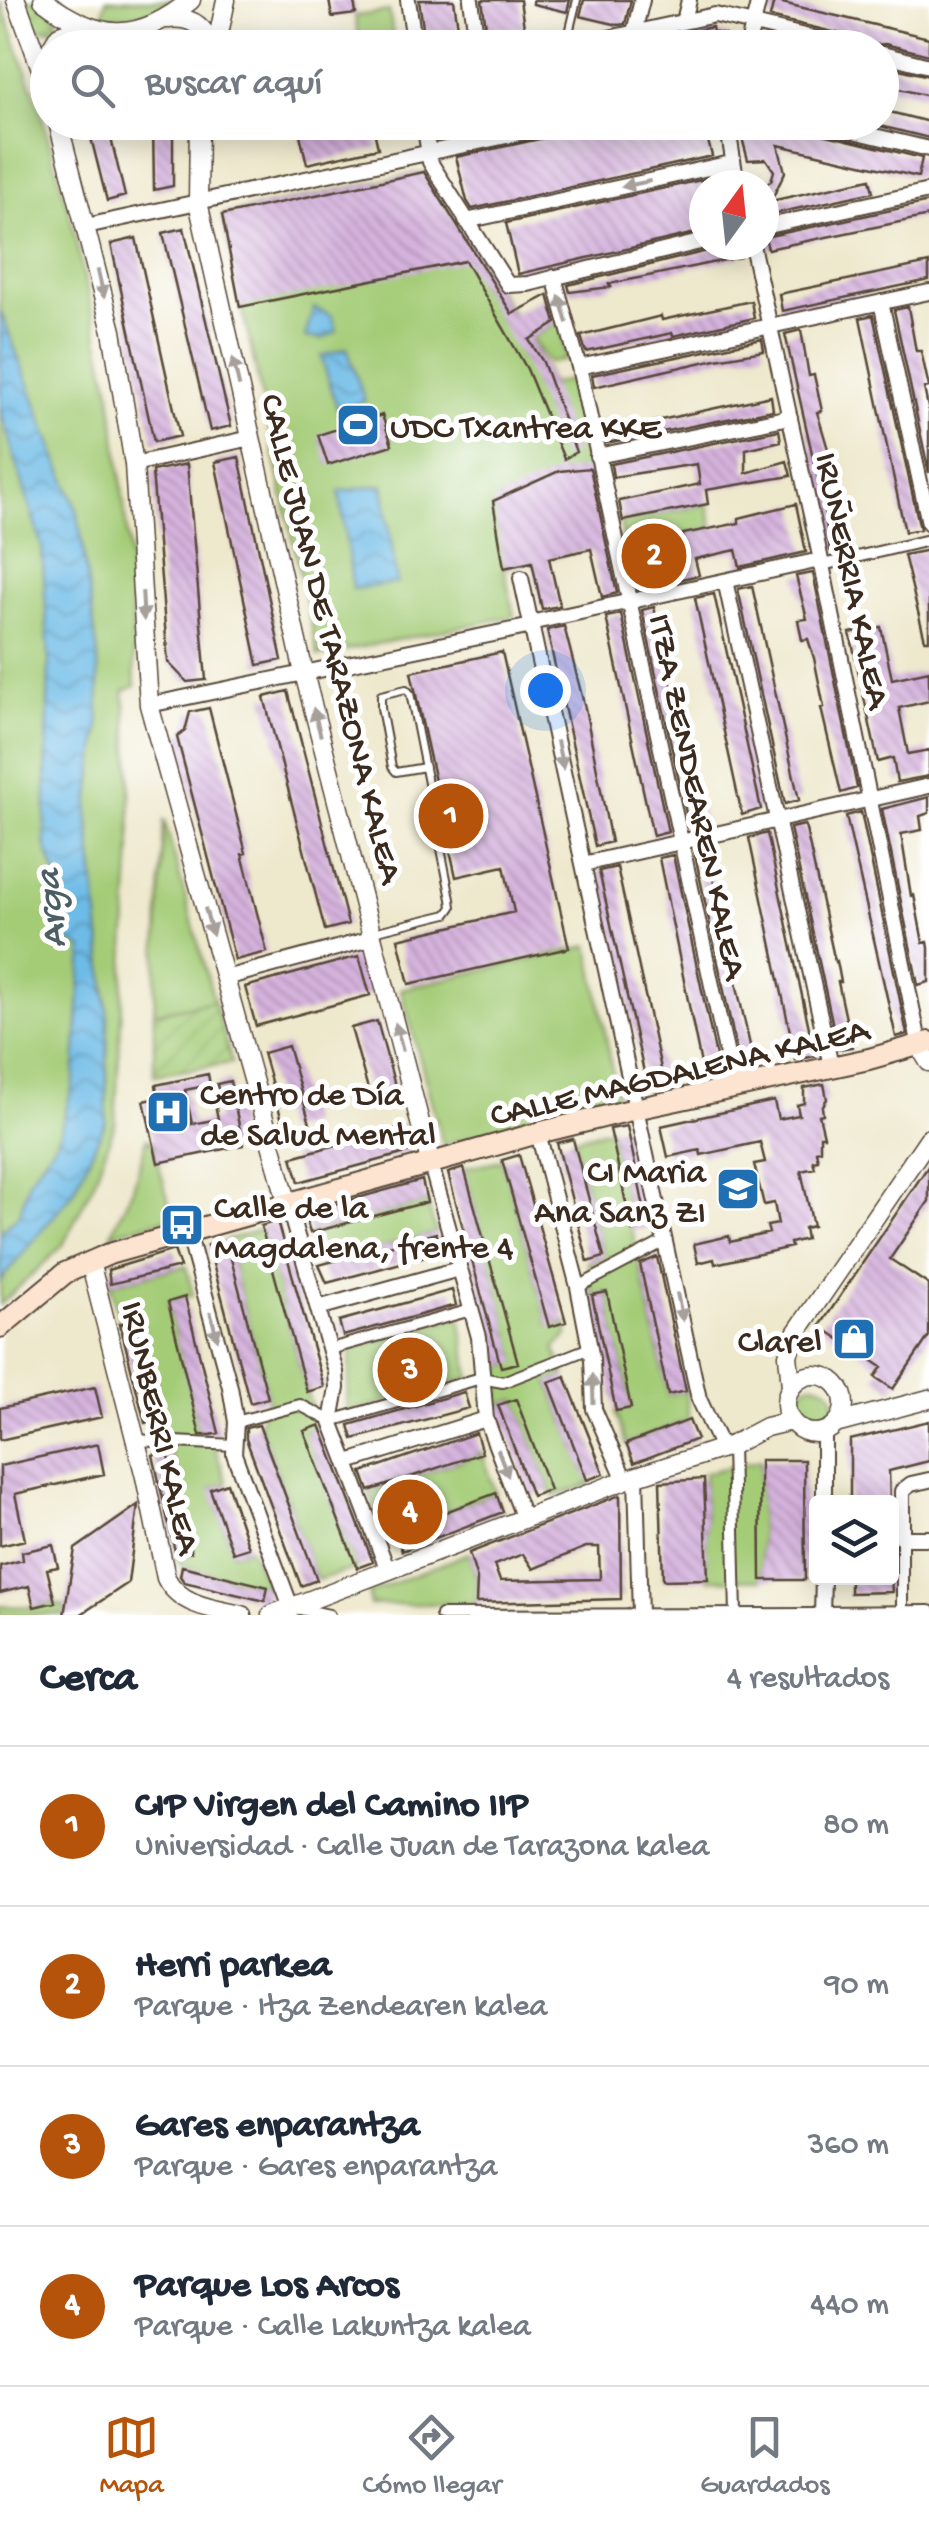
<!DOCTYPE html>
<html lang="es">
<head>
<meta charset="utf-8">
<style>
  :root { --surface:#fff; --page:#f2f2f3; --text:#1f2937; --muted:#747a83; --line:#e0e1e3; --accent:#b45309 }
  body { margin:0; font-family:"Gochi Hand",sans-serif; background:var(--page); color:var(--text) }
  .controls { position:absolute; right:30px; bottom:30px; display:grid; overflow:hidden; border-radius:10px; box-shadow:0 5px 25px #0003 }
  .controls button { width:90px; height:90px; display:grid; place-items:center; padding:0; border:0; border-bottom:2px solid var(--line); background:var(--surface); color:var(--text); font:50px sans-serif }
  .compass { position:absolute; left:689px; top:170px; width:90px; height:90px; border-radius:50%; background:var(--surface); box-shadow:0 5px 25px #0003; rotate:15deg }
  .you { position:absolute; left:545px; top:690px; width:35px; height:35px; margin:-25px; border:8px solid #fff; border-radius:50%; background:#1a73e8; box-shadow:0 0 0 15px #1a73e833 }
  .badge { display:grid; place-items:center; width:65px; height:65px; border-radius:50%; background:var(--accent); color:#fff; font-size:32px; font-weight:700 }
  .pin { position:absolute; translate:-50% -50%; border:5px solid #fff; box-shadow:0 2px 10px #0006 }
  .list { margin:0; padding:0; list-style:none }
  h2 { display:flex; justify-content:space-between; align-items:center; height:130px; margin:0; padding:0 40px; font-size:42px }
  h2 small { font-size:32px; font-weight:400; color:var(--muted) }
  .list li { display:grid; grid-template-columns:65px 1fr auto; gap:30px; align-items:center; box-sizing:border-box; height:160px; padding:0 40px; border-top:2px solid var(--line) }
  .list b { display:block; font-size:38px; white-space:nowrap }
  .list p { margin:0; font-size:32px; white-space:nowrap; color:var(--muted) }
  .list em { font-size:32px; font-style:normal; color:var(--muted) }
  .icon { flex:none; width:55px; height:55px; fill:none; stroke:currentColor; stroke-width:2; stroke-linecap:round; stroke-linejoin:round }
  .map { position:relative; flex:none; width:929px; height:1615px; overflow:hidden }
  .search { position:absolute; background:var(--surface); box-shadow:0 5px 25px #0003; left:30px; right:30px; top:30px; height:110px; display:flex; align-items:center; gap:25px; box-sizing:border-box; padding:0 35px; border-radius:55px; color:var(--muted); font-size:38px }
  .sheet { height:770px; background:var(--surface) }
  nav { display:flex; justify-content:space-around; align-items:center; box-sizing:border-box; height:140px; border-top:2px solid var(--line); background:var(--surface); font-size:28px; color:var(--muted) }
  nav a { display:grid; justify-items:center; gap:5px }
  nav .on { color:var(--accent) }
  .map>svg:first-child { display:block }
</style>
</head>
<body>
<div class="map">
<svg width="929" height="1615" viewBox="0 0 929 1615">
  <defs>
    <pattern id="garden-furrows" width="10" height="10" patternUnits="userSpaceOnUse" patternTransform="scale(2.5)"><rect width="10" height="10" fill="#a4cc77"/><path d="M-1 1l2-2M0 10L10 0M9 11l2-2" fill="none" stroke="#8eaf66"/></pattern>
    <pattern id="water-waves" width="16" height="10" patternUnits="userSpaceOnUse" patternTransform="scale(2.5)"><rect width="16" height="10" fill="#6dbbe7"/><path d="M0 5q4-4 8 0t8 0" fill="none" stroke="#5b98bb"/></pattern>
    <pattern id="building-back-hatch" width="6" height="6" patternUnits="userSpaceOnUse" patternTransform="scale(2.5)"><rect width="6" height="6" fill="#d6b3de"/><path d="M-1 5l2 2M0 0l6 6M5-1l2 2" fill="none" stroke="#af92b3"/></pattern>
  </defs>
  <rect width="100%" height="100%" fill="#fff"/>
  <filter id="ink" filterUnits="userSpaceOnUse"><feTurbulence type="fractalNoise" baseFrequency=".01" numOctaves="2"/><feDisplacementMap in="SourceGraphic" scale="20" xChannelSelector="R" yChannelSelector="G"/><feConvolveMatrix kernelMatrix="1 2 1 2 8 2 1 2 1" color-interpolation-filters="sRGB"/></filter>
  <filter id="wash" filterUnits="userSpaceOnUse"><feTurbulence type="fractalNoise" baseFrequency=".0048" numOctaves="4" result="noise"/><feDisplacementMap in="SourceGraphic" scale="40" xChannelSelector="R" yChannelSelector="G"/><feGaussianBlur stdDeviation="2.25" result="paint"/><feColorMatrix in="noise" values="0 0 0 0 0 0 0 0 0 0 0 0 0 0 0 0 0 1.4 0 .05"/><feComposite in="paint" operator="in"/></filter>
  <g filter="url(#wash)">
    <rect width="100%" height="100%" fill="#eee8cc"/>
    <path fill="#a4cc77" stroke="#707b4a" stroke-width="2.5" d="M0,0L40,109L71,220L111,394L129,548L135,686L124,691L130,761L131,847L115,1124L94,1182L63,1245L0,1305V1281L72,1194L108,1019L88,811L99,729L78,513L0,310Z
      M106,0H173C150,14 129,18 102,17Z
      M389,11L395,47H360L355,16Z
      M424,172L543,362L551,384L570,380L606,545L504,568L514,616L318,656L222,215Z
      M559,321L566,360L549,363L532,339Z
      M0,409L42,547L49,658L45,844L61,890L63,938L83,948L74,1082L58,1139L29,1180L20,1213L0,1233Z
      M708,504L713,528L683,534V538L677,539L683,568L646,577L641,584L633,587L620,522Z
      M164,819L214,1001L154,1013Z
      M589,946L617,1095L443,1145L401,989Z
      M610,1129L668,1395L686,1391L689,1420L626,1444L616,1411L631,1407L607,1292L592,1295L588,1262L604,1257L573,1139Z
      M147,1139L153,1144L173,1217L111,1234L133,1188Z
      M502,1160L549,1326L566,1322L568,1335L555,1348L565,1376L549,1383L590,1485L555,1496L550,1490L516,1399L498,1405L501,1367L517,1362L464,1168Z
      M427,1202L436,1233L319,1265L310,1233Z
      M262,1229L309,1400L320,1425L305,1431L357,1568L317,1580L259,1423L268,1398L226,1240Z
      M186,1266L193,1295L168,1302L201,1437L215,1448L227,1483L211,1489L233,1553L249,1548L268,1587L182,1566L176,1556L191,1552L167,1435L147,1432L145,1423L160,1418L136,1321L120,1324L110,1284Z
      M460,1316L470,1378L346,1413L351,1349Z
      M795 1404a20 20 0 1 1 40 0a20 20 0 1 1-40 0Z
      M482,1453L496,1493L383,1534L369,1492Z
      M760,1460L761,1580L707,1579L704,1473Z
      M469,1553L477,1579L476,1603L370,1605L369,1593Z
      M55,1602L56,1605L66,1606L64,1615H0V1606L34,1607Z"/>
    <path fill="url(#garden-furrows)" stroke="#707b4a" stroke-width="2.5" d="M22,0H37L56,17L58,23L53,30L36,29Z
      M214,1001L232,1063L154,1075V1013Z"/>
    <path fill="url(#water-waves)" stroke="#547282" stroke-width="2.5" d="M314,308L332,316L337,331L323,339L305,337Z
      M0,310L78,513L98,655L99,729L88,811L108,1019L106,1122L72,1194L0,1281V1233L20,1213L29,1180L58,1139L74,1081L83,949L63,938L61,890L45,844L49,658L42,547L0,409Z
      M347,348L365,401L338,410L321,356Z
      M383,485L397,583L353,589L339,491Z"/>
    <g id="blocks">
      <path fill="url(#building-back-hatch)" fill-rule="evenodd" d="M329,0H354L356,14L332,17Z
        M419,0H454L461,48H426Z
        M482,0H520L527,48H489Z
        M533,0H570L567,12L533,4Z
        M584,0H631L625,24L618,25L580,16Z
        M774,1L929,38V55L885,44L876,45L858,38L770,17Z
        M712,27L713,32L726,35L737,48H721L718,43L699,48H627V45Z
        M765,38L807,48H763Z
        M882,65L929,76V96L882,85Z
        M882,110L929,122V138L864,122H882Z
        M87,122H107L125,196L107,201Z
        M153,122H173V186L154,190Z
        M297,122H372L378,148L307,164Z
        M440,122H490L491,128L443,138Z
        M618,122H703L712,156L472,209L467,201L456,157Z
        M750,122H769L810,131L922,158L918,177L778,145L785,172L771,201L870,179L873,192L768,215L766,210L764,215V185L771,181L774,171L766,159L748,160L741,134L748,133Z
        M424,172L512,314L548,295L556,323L529,340L543,362L576,452L564,459L527,369L465,261L240,307L222,215Z
        M715,177L717,185H704V231L518,274L506,223Z
        M929,202V216L768,249L765,237Z
        M184,228L231,426L210,431L163,233Z
        M136,238L180,436L154,442L111,244Z
        M740,245V257L609,284L611,287L570,292L568,285L707,251L713,246Z
        M929,263V280L782,311L779,294Z
        M751,301L754,318L673,336L672,333L586,352L581,336L661,316L662,320Z
        M908,307L916,351H921L929,387L924,388L929,412V473L894,310Z
        M873,315L920,529L905,532L860,318Z
        M801,330L809,376L814,375L822,411L817,412L830,456L846,547L830,550L823,502L785,334Z
        M762,339L764,351L716,359L594,387L592,375Z
        M771,396L773,410L606,443L603,428L647,423Z
        M382,415L392,445L328,465L318,435Z
        M779,430L781,441L746,449V473L787,461L791,476L706,490L708,504L623,521L619,501L700,484L697,464L613,477L611,464Z
        M239,457L282,660L258,665L215,462Z
        M187,464L206,680L187,682L168,662L152,471Z
        M590,468L617,593L602,597L591,549L549,558L560,606L542,609L532,562L504,568L493,501L559,471Z
        M796,504L806,552L740,567L736,550L695,559L699,575L638,589L646,577L683,568L677,539L683,538V534L739,523V518Z
        M929,550V640H925L904,555Z
        M813,573L857,788L841,793L821,708L824,707L814,658L808,639L802,640L798,620L807,619L796,576Z
        M752,586L799,800L785,804L738,589Z
        M714,594L761,809L742,815L695,598Z
        M654,607L693,783L705,824L689,827L642,610Z
        M621,614L668,832L653,836L606,617Z
        M564,626L585,708L611,842L595,846L547,630Z
        M881,627L892,679L929,671V701L899,708L908,754L929,750V776L897,782L893,758L878,762L850,633Z
        M502,652L569,948L409,984L398,939L514,912L504,866L456,877L411,672Z
        M288,691L348,924L325,930L264,697Z
        M209,708L246,853L242,854L267,952L235,960L177,737L185,731L190,712Z
        M929,797V813L920,816L922,830L901,834L911,896L914,895L923,943L928,942L929,948V982L918,985L882,809Z
        M861,812L907,1034L896,1037L846,816Z
        M805,825L835,962L837,961L841,982H838L852,1047L838,1049L790,828Z
        M767,833L815,1056L796,1060L749,838Z
        M706,847L755,1068L741,1071L694,850Z
        M673,855L720,1075L704,1079L659,858Z
        M617,867L665,1087L648,1090L599,871Z
        M359,956L370,995L256,1026L245,987Z
        M377,1021L399,1100L373,1107L351,1028Z
        M288,1046L310,1124L285,1131L263,1053Z
        M208,1074L210,1085L185,1090L192,1124L218,1119L215,1104L221,1103L217,1084L230,1081L243,1145L158,1163L144,1101L158,1098L156,1085Z
        M824,1084L827,1099L822,1107L823,1114L819,1115L824,1136H820V1150L816,1151L818,1160L813,1161L815,1168L801,1171L813,1226L804,1228L806,1239L790,1243L791,1247L715,1264L714,1259L698,1263L694,1244L729,1236L730,1242L769,1233L767,1226L778,1224L774,1203L764,1205L754,1164L765,1162L760,1142L701,1155L700,1150L668,1157L661,1126L774,1101L778,1119L799,1115L797,1105L804,1103V1088Z
        M406,1126L413,1151L299,1182L292,1157Z
        M627,1126L648,1227L632,1231L610,1129Z
        M573,1139L604,1257L588,1262L557,1143Z
        M519,1155L566,1322L549,1327L502,1160Z
        M929,1165V1201L890,1259L929,1285V1336L893,1389L875,1377L882,1367L820,1326Z
        M464,1168L518,1363L501,1367L448,1173Z
        M422,1180L427,1202L310,1233L304,1213Z
        M277,1221L324,1387L307,1392L261,1226Z
        M436,1233L442,1252L327,1283L319,1265Z
        M226,1240L268,1398L250,1403L208,1245Z
        M174,1250L180,1267L110,1284L108,1270Z
        M657,1257L686,1391L668,1395L640,1264Z
        M452,1290L456,1305L343,1336L339,1321Z
        M607,1292L631,1408L616,1411L592,1295Z
        M185,1297L219,1433L211,1435H200L168,1302Z
        M136,1320L160,1419L145,1423L120,1324Z
        M565,1376L604,1474L587,1480L549,1382Z
        M95,1387L102,1417L0,1440V1408Z
        M464,1392L469,1408L353,1439L349,1425Z
        M516,1399L550,1490L532,1496L498,1405Z
        M689,1420L697,1439L634,1463L626,1444Z
        M929,1421V1461L889,1471L890,1502H850V1440Z
        M259,1425L317,1580L301,1586L246,1439V1428Z
        M320,1425L373,1562L357,1568L304,1431Z
        M476,1433L482,1453L369,1491L362,1472Z
        M98,1444L104,1474L15,1494L25,1540L0,1546V1466Z
        M168,1452L191,1552L176,1556L153,1455Z
        M760,1460H804L805,1580H761Z
        M704,1479L708,1579L663,1580L660,1482Z
        M227,1483L249,1548L233,1553L210,1489Z
        M496,1493L503,1512L402,1551L394,1531Z
        M620,1495L621,1599L476,1603L477,1579L469,1553ZM586,1547H599L600,1579L500,1581L494,1565L523,1554L533,1569Z
        M138,1505L128,1583L80,1615H64L75,1549Z
        M53,1545L58,1567L47,1569L55,1602L34,1607L29,1586L0,1593V1566L23,1560L22,1552Z
        M182,1566L268,1587L265,1601L184,1582L180,1576Z
        M850,1578H891L892,1592L850,1593Z"/>
    </g>
  </g>
  <g filter="url(#ink)">
    <use href="#blocks" fill-opacity="0" stroke="#564638" stroke-width="2.5"/>
    <g fill="none" stroke-linecap="round" stroke-linejoin="round">
      <defs>
        <path id="service" d="M570,29L577,0
          M373,932L447,914L452,907L451,899L410,693L406,689L381,695V708L392,767L396,772L425,767"/>
        <path id="pedestrian" d="M818,566L929,540
          M578,1287L665,1241
          M330,1349L471,1310
          M236,1422L300,1405L331,1421L481,1378L503,1382L590,1348
          M135,1440L234,1445
          M732,1445L736,1615
          M902,1538V1615
          M296,1608L329,1615
          M441,1615L822,1614"/>
        <path id="minor" d="M408,0L415,48
          M471,0L478,48
          M684,21L689,0
          M634,32L642,0
          M562,48L715,15L856,48
          M747,48L759,0
          M882,54L929,66
          M424,122L430,162L508,285L528,284L704,241
          M727,122L737,185
          M816,122L929,149
          M466,221L731,163
          M86,226L571,122
          M764,227L929,191
          M752,245L822,565L920,1047
          M554,277L579,367L734,1088
          M881,302L929,523
          M579,367L929,292
          M597,456L790,417
          M134,464L251,438
          M521,578L699,1399L722,1448
          M726,585L831,1066
          M539,621L811,562
          M149,705L532,626
          M583,864L929,786
          M225,978L374,938
          M538,1133L578,1287L592,1359L594,1409L625,1480
          M431,1165L479,1337L486,1419L524,1519
          M288,1205L336,1372L337,1388L331,1421L388,1571
          M188,1232L230,1387L236,1422L234,1454L291,1607L289,1615
          M318,1308L459,1269
          M348,1462L486,1419
          M636,1477L640,1615
          M929,1480L911,1484L902,1491V1538H929
          M824,1502V1434
          M822,1614L929,1613
          M822,1615L823,1578"/>
        <path id="tertiary" d="M16,0L48,88
          M43,0C99,42 137,44 191,0
          M168,19C191,16 205,26 212,48
          M51,48L59,35L85,26
          M216,48L226,0
          M58,122L112,331L134,464L149,705L288,1205
          M199,122L198,202L304,673L431,1165
          M920,1047L929,1062
          M90,1262L145,1477L166,1578C180,1606 214,1609 242,1615
          M786 1404a29 29 0 1 1 58 0a29 29 0 1 1-58 0Z
          M791,1386L788,1355L796,1333L929,1138
          M839,1423L929,1399
          M271,1615L625,1480L732,1445L766,1427L791,1421"/>
        <path id="secondary" d="M0,1327L65,1273L109,1254L538,1133L635,1109L869,1059L929,1042"/>
      </defs>
      <use href="#service" stroke="#564638" stroke-width="10"/>
      <use href="#pedestrian" stroke="#564638" stroke-width="14"/>
      <use href="#minor" stroke="#564638" stroke-width="18"/>
      <use href="#tertiary" stroke="#564638" stroke-width="21"/>
      <use href="#secondary" stroke="#564638" stroke-width="24"/>
      <use href="#service" stroke="#fff" stroke-width="6"/>
      <use href="#pedestrian" stroke="#fff" stroke-width="10"/>
      <use href="#minor" stroke="#fff" stroke-width="14"/>
      <use href="#tertiary" stroke="#fff" stroke-width="18"/>
      <use href="#secondary" stroke="#fde4d1" stroke-width="20"/>
    </g>
    <defs><path id="oneway-solid" d="M-6-.8H1V-3.2L6.5 0L1 3.2V.8H-6Z" transform="scale(2.5)"/></defs>
    <g fill="#a79f9a">
      <use href="#oneway-solid" transform="translate(636 184) rotate(168)"/>
      <use href="#oneway-solid" transform="translate(101 284) rotate(77)"/>
      <use href="#oneway-solid" transform="translate(563 309) rotate(-106)"/>
      <use href="#oneway-solid" transform="translate(236 372) rotate(-103)"/>
      <use href="#oneway-solid" transform="translate(143 606) rotate(87)"/>
      <use href="#oneway-solid" transform="translate(317 722) rotate(-105)"/>
      <use href="#oneway-solid" transform="translate(560 755) rotate(78)"/>
      <use href="#oneway-solid" transform="translate(209 922) rotate(74)"/>
      <use href="#oneway-solid" transform="translate(399 1037) rotate(-105)"/>
      <use href="#oneway-solid" transform="translate(680 1307) rotate(78)"/>
      <use href="#oneway-solid" transform="translate(214 1326) rotate(75)"/>
      <use href="#oneway-solid" transform="translate(593 1389) rotate(-92)"/>
      <use href="#oneway-solid" transform="translate(503 1463) rotate(69)"/>
    </g>
  </g>
  <defs>
    <symbol id="stadium-square" viewBox="-11 -11 22 22"><rect x="-9" y="-9" width="18" height="18" rx="4" fill="#1f6fb2" stroke="#fff"/><path d="M0-5a6.5 5 0 1 0 0 10a6.5 5 0 1 0 0-10ZM-3.5-1.8h7v3.6h-7Z" fill="#fff"/></symbol>
    <symbol id="hospital-square" viewBox="-11 -11 22 22"><rect x="-9" y="-9" width="18" height="18" rx="4" fill="#1f6fb2" stroke="#fff"/><path d="M-5-5h3v3.5h4V-5h3V5h-3V1.5h-4V5h-3Z" fill="#fff"/></symbol>
    <symbol id="school-square" viewBox="-11 -11 22 22"><rect x="-9" y="-9" width="18" height="18" rx="4" fill="#1f6fb2" stroke="#fff"/><path d="M0-5L7-2L0 1L-7-2ZM-4 1L0 2.5L4 1V4Q0 6-4 4Z" fill="#fff"/></symbol>
    <symbol id="bus-square" viewBox="-11 -11 22 22"><rect x="-9" y="-9" width="18" height="18" rx="4" fill="#1f6fb2" stroke="#fff"/><path d="M-5-6H5V4H4V6H2V4H-2V6H-4V4H-5ZM-3.5-4V0h7V-4ZM-3.5 1.2v1.5H-2V1.2ZM2 1.2v1.5H3.5V1.2Z" fill="#fff"/></symbol>
    <symbol id="shop-square" viewBox="-11 -11 22 22"><rect x="-9" y="-9" width="18" height="18" rx="4" fill="#1f6fb2" stroke="#fff"/><path d="M-5-2.5h2.3a2.7 3.5 0 0 1 5.4 0H5L5.5 6h-11ZM-1.5-2.5h3a1.5 2.3 0 0 0-3 0Z" fill="#fff"/></symbol>
  </defs>
  <g fill-rule="evenodd">
    <use href="#stadium-square" x="333" y="400" width="50" height="50"/>
    <use href="#hospital-square" x="143" y="1087" width="50" height="50"/>
    <use href="#school-square" x="713" y="1164" width="50" height="50"/>
    <use href="#bus-square" x="157" y="1200" width="50" height="50"/>
    <use href="#shop-square" x="829" y="1314" width="50" height="50"/>
  </g>
  <g text-anchor="middle" stroke-width="10" stroke-linejoin="round" paint-order="stroke">
    <g font-size="35" fill="#3b2a1e" stroke="#fff" text-anchor="start">
      <text x="390" y="437">UDC Txantrea KKE</text>
      <text x="200" y="1104">Centro de Día<tspan x="200" dy="40">de Salud Mental</tspan></text>
      <text x="706" y="1181" text-anchor="end">CI Maria<tspan x="706" dy="40">Ana Sanz ZI</tspan></text>
      <text x="214" y="1217">Calle de la<tspan x="214" dy="40">Magdalena, frente 4</tspan></text>
      <text x="822" y="1351" text-anchor="end">Clarel</text>
    </g>
    <g font-size="35" fill="#3b2a1e" stroke="#fff">
      <text transform="translate(855 580) rotate(78)" y="12">IRUÑERRIA KALEA</text>
      <text transform="translate(334 638) rotate(76)" y="12">CALLE JUAN DE TARAZONA KALEA</text>
      <text transform="translate(700 796) rotate(78)" y="12">ITZA ZENDEAREN KALEA</text>
      <text transform="translate(679 1070) rotate(-13)" y="12">CALLE MAGDALENA KALEA</text>
      <text transform="translate(163 1427) rotate(77)" y="12">IRUNBERRI KALEA</text>
    </g>
    <g font-size="38" font-style="italic" fill="#4c5d64" stroke="#fff">
      <text transform="translate(48 909) rotate(-95)" y="13">Arga</text>
    </g>
  </g>
</svg>
<div class="controls">
<button><svg class="icon" aria-label="layers" viewBox="0 0 24 24"><path d="M12 4l9 5-9 5-9-5zM3 14l9 5 9-5"/></svg></button>
</div>
<svg class="compass" viewBox="-18 -18 36 36"><path d="M0-13l5 13h-10z" fill="#e53935"/><path d="M0 13l5-13h-10z" fill="#747a83"/></svg>
<div class="you"></div>
<div class="pin badge" style="left:451px;top:816px">1</div>
<div class="pin badge" style="left:654px;top:556px">2</div>
<div class="pin badge" style="left:410px;top:1370px">3</div>
<div class="pin badge" style="left:410px;top:1512px">4</div>
<div class="search"><svg class="icon" aria-label="search" viewBox="0 0 24 24"><circle cx="10" cy="10" r="6"/><path d="M15 15l6 6"/></svg>Buscar aquí</div>
</div>
<section class="sheet">
<h2>Cerca<small>4 resultados</small></h2>
<ul class="list">
<li><span class="badge">1</span><div><b>CIP Virgen del Camino IIP</b><p>Universidad · Calle Juan de Tarazona kalea</p></div><em>80 m</em></li>
<li><span class="badge">2</span><div><b>Herri parkea</b><p>Parque · Itza Zendearen kalea</p></div><em>90 m</em></li>
<li><span class="badge">3</span><div><b>Gares enparantza</b><p>Parque · Gares enparantza</p></div><em>360 m</em></li>
<li><span class="badge">4</span><div><b>Parque Los Arcos</b><p>Parque · Calle Lakuntza kalea</p></div><em>440 m</em></li>
</ul>
</section>
<nav>
<a class="on"><svg class="icon" aria-label="map" viewBox="0 0 24 24"><path d="M3 6l6-2 6 2 6-2v14l-6 2-6-2-6 2zM9 4v14M15 6v14"/></svg>Mapa</a>
<a><svg class="icon" aria-label="directions" viewBox="0 0 24 24"><path d="M12 3l9 9-9 9-9-9zM9 14v-3h6M13 9l2 2-2 2"/></svg>Cómo llegar</a>
<a><svg class="icon" aria-label="saved" viewBox="0 0 24 24"><path d="M7 4h10v16l-5-4-5 4z"/></svg>Guardados</a>
</nav>
</body>
</html>
